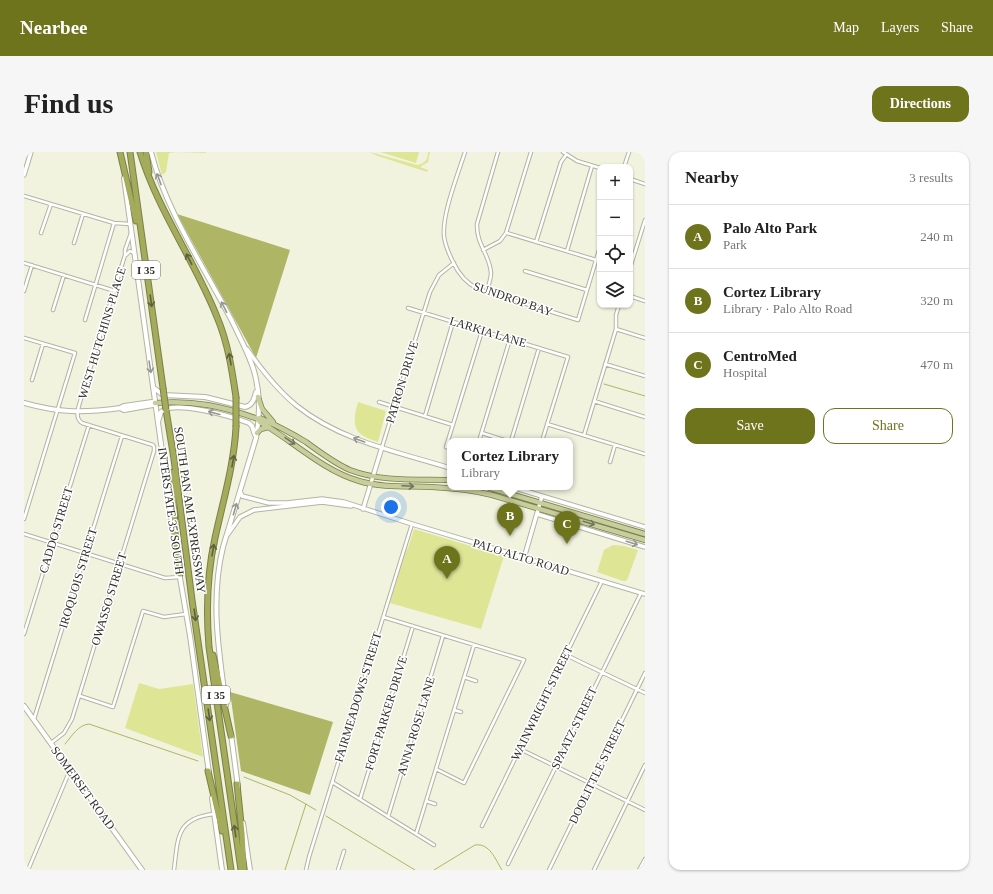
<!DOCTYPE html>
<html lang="en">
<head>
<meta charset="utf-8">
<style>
  :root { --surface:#fff; --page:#f6f6f6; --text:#222; --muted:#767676; --line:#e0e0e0; --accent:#6e741b }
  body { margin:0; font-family:"Times New Roman",serif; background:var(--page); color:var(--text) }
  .controls { position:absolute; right:12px; top:12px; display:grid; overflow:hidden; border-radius:8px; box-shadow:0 1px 3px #0004 }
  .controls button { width:36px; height:36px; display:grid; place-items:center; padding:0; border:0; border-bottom:1px solid var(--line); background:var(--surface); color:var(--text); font:20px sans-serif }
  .you { position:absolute; left:367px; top:355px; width:14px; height:14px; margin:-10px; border:3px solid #fff; border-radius:50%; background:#1a73e8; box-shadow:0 0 0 6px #1a73e833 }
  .badge { display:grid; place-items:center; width:26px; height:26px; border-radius:50%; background:var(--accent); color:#fff; font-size:13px; font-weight:700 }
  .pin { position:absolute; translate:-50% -33px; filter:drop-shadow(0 1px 2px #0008) }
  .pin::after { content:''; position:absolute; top:21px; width:14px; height:12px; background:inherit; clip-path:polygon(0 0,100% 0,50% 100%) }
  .popup { position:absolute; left:423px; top:286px; width:126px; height:52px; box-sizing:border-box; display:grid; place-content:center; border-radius:8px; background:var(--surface); filter:drop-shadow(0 1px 3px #0005); font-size:13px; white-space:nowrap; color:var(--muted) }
  .popup b { font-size:15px; color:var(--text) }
  .popup::after { content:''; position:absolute; left:50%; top:100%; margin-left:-8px; border:8px solid transparent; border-top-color:var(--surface) }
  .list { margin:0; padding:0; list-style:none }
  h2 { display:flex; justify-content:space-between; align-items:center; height:52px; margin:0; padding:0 16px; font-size:17px }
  h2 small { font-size:13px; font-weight:400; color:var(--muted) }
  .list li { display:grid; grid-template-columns:26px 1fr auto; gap:12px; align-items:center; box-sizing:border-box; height:64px; padding:0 16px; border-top:1px solid var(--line) }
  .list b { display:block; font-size:15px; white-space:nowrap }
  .list p { margin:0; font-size:13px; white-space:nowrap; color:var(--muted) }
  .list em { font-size:13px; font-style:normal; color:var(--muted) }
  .actions { display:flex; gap:8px; padding:12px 16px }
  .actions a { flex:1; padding:9px 0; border:1px solid var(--accent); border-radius:12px; text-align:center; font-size:14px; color:var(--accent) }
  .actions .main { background:var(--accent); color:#fff }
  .icon { flex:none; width:22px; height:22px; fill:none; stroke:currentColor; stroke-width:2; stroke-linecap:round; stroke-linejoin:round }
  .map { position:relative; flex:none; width:621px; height:718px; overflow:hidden; border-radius:12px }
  header { display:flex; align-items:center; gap:24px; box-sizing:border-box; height:56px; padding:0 20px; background:var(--accent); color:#fff }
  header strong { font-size:19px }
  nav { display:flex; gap:22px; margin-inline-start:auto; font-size:14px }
  .intro { display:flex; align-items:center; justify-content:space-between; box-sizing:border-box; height:96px; padding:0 24px }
  h1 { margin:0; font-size:28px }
  .button { padding:10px 18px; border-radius:12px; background:var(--accent); color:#fff; font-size:14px; font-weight:700 }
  main { display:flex; gap:24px; padding:0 24px }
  aside { flex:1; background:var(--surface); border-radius:12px; box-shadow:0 1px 3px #0004 }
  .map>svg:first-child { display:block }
</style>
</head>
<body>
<header>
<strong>Nearbee</strong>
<nav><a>Map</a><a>Layers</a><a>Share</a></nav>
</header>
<div class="intro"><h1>Find us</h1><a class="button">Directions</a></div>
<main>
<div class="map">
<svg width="621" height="718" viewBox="0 0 621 718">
  <rect width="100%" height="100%" fill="#f1f3df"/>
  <path fill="#dee696" d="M132,0H182V1L153,0L145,1L142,20L138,23Z
    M346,0L393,13C400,12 404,8 404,0H406L404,10L396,15L404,18L403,20L351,3Z
    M356,0H395L392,11Z
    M334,250L362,259L354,290C349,288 342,286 338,283C327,276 331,261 334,250Z
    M390,377L480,404L457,477L366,451L381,401L385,393Z
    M589,393L600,394L614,398L604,426L602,429H599L573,420L580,398Z
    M115,531L135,537L169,532L179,605L101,576Z"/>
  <path fill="#aeb666" d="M153,62L266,98L232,206Z
    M206,540L309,570L286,643L217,619Z"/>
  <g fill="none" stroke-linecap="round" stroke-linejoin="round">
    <path stroke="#aeb565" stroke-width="1" d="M580,232L621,244
      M41,592C48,584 54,573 65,572L174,609
      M220,625L266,643L292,658
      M302,664L391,718
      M261,718L282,652
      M410,718L451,693C466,691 471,707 478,718"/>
    <defs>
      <path id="minor" d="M441,0C434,22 418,62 420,84C421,94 425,102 429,110C435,123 442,131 454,137L554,168L576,95
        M539,0L553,9L576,16
        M600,15L605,0
        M606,27L621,32
        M0,44L90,71L106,72
        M17,81L27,52
        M483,81L572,108
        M512,90L537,10L542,3
        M50,91L59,62
        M459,98L476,89L482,81L507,0
        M543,99L568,14
        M102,103L106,99L110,101
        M0,111L91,139
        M606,116L621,68
        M501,119L563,138
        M0,139L8,113
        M463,140C464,134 467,127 467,121C466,103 452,92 453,72L474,0
        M606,144L621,149
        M384,156L544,205L518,289
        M29,158L40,123
        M61,168L90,71
        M592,177L621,186
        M0,186L51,201L0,367
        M581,212L621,224
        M8,228L19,192
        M570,249L621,265
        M355,250L429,273
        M401,264L429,170
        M523,272L621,302
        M458,281L483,289
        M560,283L592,177V163L595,153
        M455,289L486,187
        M487,289L515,196
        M358,295L406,140L415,123L430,111
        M426,296L422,295L458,179
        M586,310L591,293
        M0,382L141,426L156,425
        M359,465L500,508L440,631L412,617
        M0,482L65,273
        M542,503L621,541
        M440,525L452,529
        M56,544L89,555L119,459L140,465L162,462
        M430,558L437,560
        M10,567L98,284
        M27,591L40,581L48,567L130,299V295L129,293L58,271C49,265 56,252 58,243L101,103V98L107,81
        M496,597L621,658
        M308,630L410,693
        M336,647L389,474
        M402,649L411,652
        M364,665L419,484
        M458,674L578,429
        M392,682L450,493
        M484,712L617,441
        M4,718L46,618
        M150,718C154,686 152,666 190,662
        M282,718L285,705L388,372
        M314,718L320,699
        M525,718L621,521
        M570,718L621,613
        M615,718L621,707"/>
      <path id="tertiary" d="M0,23L7,0
        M223,197C237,217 253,238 273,254C317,289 374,300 426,316
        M488,335L621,375
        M216,339L218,344L245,351H263L298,347L320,350L388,372L621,442
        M339,357L358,295
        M513,362L621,395
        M204,382L216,365L230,358L298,350L327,354
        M500,406L518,344"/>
      <path id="secondary" d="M127,0C142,59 180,115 208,169C216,186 225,202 230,219C236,240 236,265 232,286L199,395C186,448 195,501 202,553
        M100,26L149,378
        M130,236L139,243L181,245L221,255C229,253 230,247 232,240
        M0,251C35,261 60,261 96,256L100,254L128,250L131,251
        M96,256L100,258L129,253L131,251
        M134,270L137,260C150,247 209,265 225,271L228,274L231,283
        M155,420L166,484L185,621
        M0,554L118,718
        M207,582L214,635
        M188,646L198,718
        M219,671L226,718"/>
      <path id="primary" d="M234,245L238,257L249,270
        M131,251C170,248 198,254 234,267L236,266C252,273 267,281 282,290C296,300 310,311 326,318C357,330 393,327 426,328
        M234,267L236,270C269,289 298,318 335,329C358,336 384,334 408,335C428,336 448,338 468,343L621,388
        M233,281L237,277L245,275
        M463,335L621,382"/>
      <path id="motorway" d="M96,0L112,69
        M106,0L139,236
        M116,0C134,59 171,109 193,165C204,191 208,218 212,245
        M122,0L125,20
        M142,258L150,307L168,448L207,718
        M212,275C210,313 199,349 191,386C183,422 182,459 185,495L217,718
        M149,320L151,382L156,422
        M189,503L207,584
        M184,619L198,679
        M213,632L218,681L220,718"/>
    </defs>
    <use href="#minor" stroke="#b2b5a2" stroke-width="4.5"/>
    <use href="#tertiary" stroke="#b2b5a2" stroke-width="5.5"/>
    <use href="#secondary" stroke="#b2b5a2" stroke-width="6"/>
    <use href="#primary" stroke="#7b8049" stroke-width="6"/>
    <use href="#motorway" stroke="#7b8049" stroke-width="7"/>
    <use href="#minor" stroke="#fff" stroke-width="2.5"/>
    <use href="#tertiary" stroke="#fff" stroke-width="3.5"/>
    <use href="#secondary" stroke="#fff" stroke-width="4"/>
    <use href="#primary" stroke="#c8cd9d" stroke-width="4.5"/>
    <use href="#motorway" stroke="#a4ab5b" stroke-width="5"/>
    <defs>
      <path id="motorway-bridge" d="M139,236L142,258
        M212,245V275"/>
    </defs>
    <use href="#motorway-bridge" stroke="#7b8049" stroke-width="7" stroke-linecap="butt"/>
    <use href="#motorway-bridge" stroke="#a4ab5b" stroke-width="5"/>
  </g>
  <defs><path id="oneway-shaft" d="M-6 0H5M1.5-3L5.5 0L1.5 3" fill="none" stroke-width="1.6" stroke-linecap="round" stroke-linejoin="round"/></defs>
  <g stroke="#969794">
    <use href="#oneway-shaft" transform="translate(135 27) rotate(-110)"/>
    <use href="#oneway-shaft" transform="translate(200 155) rotate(-117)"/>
    <use href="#oneway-shaft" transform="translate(126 215) rotate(81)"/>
    <use href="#oneway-shaft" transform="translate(190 261) rotate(-165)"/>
    <use href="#oneway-shaft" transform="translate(335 288) rotate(-160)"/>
    <use href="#oneway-shaft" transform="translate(211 357) rotate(-74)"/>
    <use href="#oneway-shaft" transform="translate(608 391) rotate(17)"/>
  </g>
  <g stroke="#5d613c">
    <use href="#oneway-shaft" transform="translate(165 107) rotate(-118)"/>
    <use href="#oneway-shaft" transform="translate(127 149) rotate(82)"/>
    <use href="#oneway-shaft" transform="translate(206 207) rotate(-100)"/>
    <use href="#oneway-shaft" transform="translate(209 309) rotate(-80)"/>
    <use href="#oneway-shaft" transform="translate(189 398) rotate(-80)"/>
    <use href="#oneway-shaft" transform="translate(171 463) rotate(82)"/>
    <use href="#oneway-shaft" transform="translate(185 563) rotate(82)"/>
    <use href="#oneway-shaft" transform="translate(211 679) rotate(-98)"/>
  </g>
  <g stroke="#73765d">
    <use href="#oneway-shaft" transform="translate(266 289) rotate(34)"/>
    <use href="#oneway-shaft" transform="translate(384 334) rotate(3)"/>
    <use href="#oneway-shaft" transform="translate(565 371) rotate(17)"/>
  </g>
  <g text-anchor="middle" stroke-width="3" stroke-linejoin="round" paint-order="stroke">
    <g fill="#fff" stroke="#6d6d68" stroke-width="1">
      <rect x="108" y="109" width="28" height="18" rx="3"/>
      <rect x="178" y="534" width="28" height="18" rx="3"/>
    </g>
    <g font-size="11" font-weight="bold" fill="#2e2f28">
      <text x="122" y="122">I 35</text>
      <text x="192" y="547">I 35</text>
    </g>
    <g font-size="12" fill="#2e2f28" stroke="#fff">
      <text transform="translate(489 147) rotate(19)" y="4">SUNDROP BAY</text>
      <text transform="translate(464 180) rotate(17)" y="4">LARKIA LANE</text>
      <text transform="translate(78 181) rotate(-73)" y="4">WEST HUTCHINS PLACE</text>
      <text transform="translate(378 230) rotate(-73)" y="4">PATRON DRIVE</text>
      <text transform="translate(166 358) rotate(82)" y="4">SOUTH PAN AM EXPRESSWAY</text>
      <text transform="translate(147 359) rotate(82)" y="4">INTERSTATE 35 SOUTH</text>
      <text transform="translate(32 378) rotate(-73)" y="4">CADDO STREET</text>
      <text transform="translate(497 405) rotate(17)" y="4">PALO ALTO ROAD</text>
      <text transform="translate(54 426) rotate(-73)" y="4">IROQUOIS STREET</text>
      <text transform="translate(85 447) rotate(-73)" y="4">OWASSO STREET</text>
      <text transform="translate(334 545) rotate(-73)" y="4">FAIRMEADOWS STREET</text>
      <text transform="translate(518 551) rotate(-64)" y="4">WAINWRIGHT STREET</text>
      <text transform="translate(362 561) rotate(-73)" y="4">FORT PARKER DRIVE</text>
      <text transform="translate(392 574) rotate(-73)" y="4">ANNA ROSE LANE</text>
      <text transform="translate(550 576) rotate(-64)" y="4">SPAATZ STREET</text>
      <text transform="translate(573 620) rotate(-64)" y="4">DOOLITTLE STREET</text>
      <text transform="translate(59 636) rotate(54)" y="4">SOMERSET ROAD</text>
    </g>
  </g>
</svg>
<div class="controls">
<button>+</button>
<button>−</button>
<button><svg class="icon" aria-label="locate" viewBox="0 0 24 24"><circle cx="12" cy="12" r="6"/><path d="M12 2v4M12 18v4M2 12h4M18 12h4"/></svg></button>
<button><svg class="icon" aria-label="layers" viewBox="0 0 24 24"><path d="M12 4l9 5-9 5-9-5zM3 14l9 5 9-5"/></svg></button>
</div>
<div class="you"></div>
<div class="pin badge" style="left:423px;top:427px">A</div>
<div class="pin badge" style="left:486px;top:384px">B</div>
<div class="popup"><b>Cortez Library</b>Library</div>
<div class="pin badge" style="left:543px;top:392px">C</div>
</div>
<aside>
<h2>Nearby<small>3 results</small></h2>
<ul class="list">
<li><span class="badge">A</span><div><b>Palo Alto Park</b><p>Park</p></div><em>240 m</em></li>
<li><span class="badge">B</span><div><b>Cortez Library</b><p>Library · Palo Alto Road</p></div><em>320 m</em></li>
<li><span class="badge">C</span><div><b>CentroMed</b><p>Hospital</p></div><em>470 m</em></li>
</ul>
<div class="actions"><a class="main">Save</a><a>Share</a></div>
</aside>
</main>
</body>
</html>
